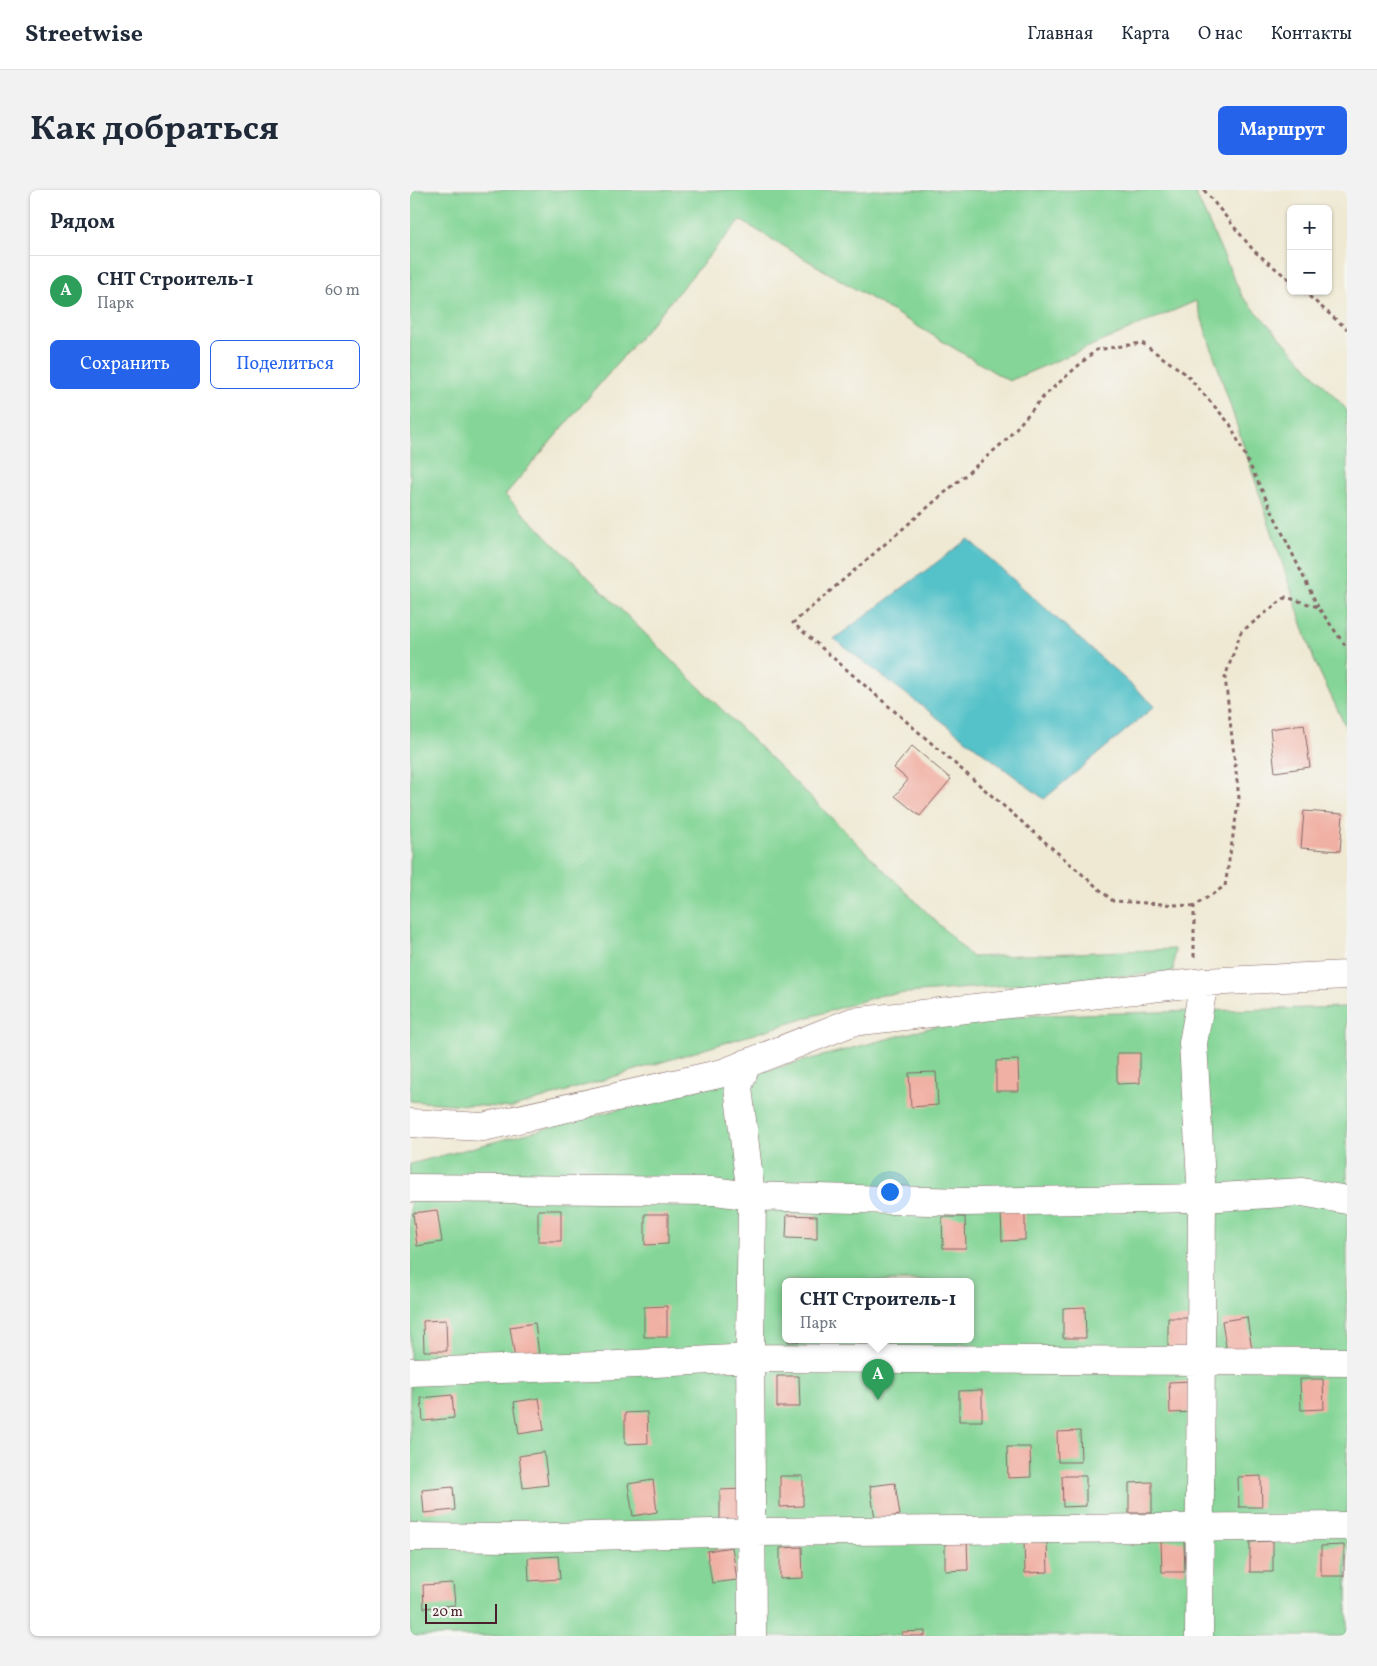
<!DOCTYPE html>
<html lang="ru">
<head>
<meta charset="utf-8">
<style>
  :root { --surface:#fff; --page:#f2f2f3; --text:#1f2937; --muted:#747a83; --line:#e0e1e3; --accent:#2563eb }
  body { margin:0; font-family:Vollkorn,serif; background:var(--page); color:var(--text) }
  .controls { position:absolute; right:15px; top:15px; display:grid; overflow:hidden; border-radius:8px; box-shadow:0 1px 4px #0004 }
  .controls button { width:45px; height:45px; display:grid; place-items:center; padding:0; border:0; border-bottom:1px solid var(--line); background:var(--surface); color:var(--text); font:25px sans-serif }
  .scale { position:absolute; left:15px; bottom:12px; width:72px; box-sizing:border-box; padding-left:5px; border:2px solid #4a1f2b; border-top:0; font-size:14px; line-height:18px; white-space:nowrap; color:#4a1f2b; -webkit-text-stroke:4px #f6f6f2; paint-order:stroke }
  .you { position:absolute; left:479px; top:1001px; width:18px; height:18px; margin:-12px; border:4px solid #fff; border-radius:50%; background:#1a73e8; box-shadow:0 0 0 8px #1a73e833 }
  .badge { display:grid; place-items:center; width:32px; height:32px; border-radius:50%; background:var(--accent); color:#fff; font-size:16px; font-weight:700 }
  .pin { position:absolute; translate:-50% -41px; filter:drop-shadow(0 1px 2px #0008) }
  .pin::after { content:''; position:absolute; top:26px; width:18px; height:15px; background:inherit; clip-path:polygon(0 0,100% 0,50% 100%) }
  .popup { position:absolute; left:372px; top:1088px; width:192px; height:65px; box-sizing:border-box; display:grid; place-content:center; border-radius:8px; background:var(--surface); filter:drop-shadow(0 1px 4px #0005); font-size:16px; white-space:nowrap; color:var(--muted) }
  .popup b { font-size:19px; color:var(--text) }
  .popup::after { content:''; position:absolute; left:50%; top:100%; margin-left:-10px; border:10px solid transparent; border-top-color:var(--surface) }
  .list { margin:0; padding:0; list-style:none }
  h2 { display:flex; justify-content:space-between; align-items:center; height:65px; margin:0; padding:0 20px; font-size:21px }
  h2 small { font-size:16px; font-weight:400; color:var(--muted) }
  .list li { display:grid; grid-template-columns:32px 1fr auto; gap:15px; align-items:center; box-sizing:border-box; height:70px; padding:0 20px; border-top:1px solid var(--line) }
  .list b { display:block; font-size:19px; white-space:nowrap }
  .list p { margin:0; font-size:16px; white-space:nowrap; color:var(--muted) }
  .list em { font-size:16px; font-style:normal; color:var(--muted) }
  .actions { display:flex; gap:10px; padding:15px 20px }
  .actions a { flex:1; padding:11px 0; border:1px solid var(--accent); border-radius:8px; text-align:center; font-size:18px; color:var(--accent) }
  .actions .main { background:var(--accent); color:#fff }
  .map { position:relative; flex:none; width:937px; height:1446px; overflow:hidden; border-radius:8px }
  header { display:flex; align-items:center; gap:30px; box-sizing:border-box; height:70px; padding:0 25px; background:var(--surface); border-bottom:1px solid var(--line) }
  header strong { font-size:24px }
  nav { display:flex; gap:28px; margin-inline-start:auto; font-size:18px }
  .intro { display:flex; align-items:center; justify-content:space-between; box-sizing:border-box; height:120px; padding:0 30px }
  h1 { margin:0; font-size:35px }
  .button { padding:12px 22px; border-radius:8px; background:var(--accent); color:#fff; font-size:18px; font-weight:700 }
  main { display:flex; gap:30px; padding:0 30px }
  aside { flex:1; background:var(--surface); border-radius:8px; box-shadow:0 1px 4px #0004 }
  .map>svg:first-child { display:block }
</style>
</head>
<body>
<header>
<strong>Streetwise</strong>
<nav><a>Главная</a><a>Карта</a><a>О нас</a><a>Контакты</a></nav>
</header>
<div class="intro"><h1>Как добраться</h1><a class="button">Маршрут</a></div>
<main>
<aside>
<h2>Рядом<small></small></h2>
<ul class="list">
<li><span class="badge" style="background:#2e9e5b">A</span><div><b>СНТ Строитель-1</b><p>Парк</p></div><em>60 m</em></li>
</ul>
<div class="actions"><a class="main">Сохранить</a><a>Поделиться</a></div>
</aside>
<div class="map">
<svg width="937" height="1446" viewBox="0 0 937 1446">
  <rect width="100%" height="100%" fill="#f6f6f2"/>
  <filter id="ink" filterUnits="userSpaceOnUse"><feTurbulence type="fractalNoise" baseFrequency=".02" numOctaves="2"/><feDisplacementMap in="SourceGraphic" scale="10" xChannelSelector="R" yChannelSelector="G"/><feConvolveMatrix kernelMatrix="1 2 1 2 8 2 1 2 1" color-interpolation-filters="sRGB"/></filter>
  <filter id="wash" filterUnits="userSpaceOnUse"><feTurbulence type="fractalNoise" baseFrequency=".0096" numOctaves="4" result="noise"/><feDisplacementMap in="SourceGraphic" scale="20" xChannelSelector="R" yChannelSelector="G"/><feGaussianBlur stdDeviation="1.12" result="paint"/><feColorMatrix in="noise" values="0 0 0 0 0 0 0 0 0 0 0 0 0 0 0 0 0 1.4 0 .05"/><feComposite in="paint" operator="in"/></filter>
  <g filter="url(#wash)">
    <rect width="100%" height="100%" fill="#efe9d3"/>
    <path fill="#84d597" stroke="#677a61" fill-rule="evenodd" d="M0,0H784L832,106L937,220V540L904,470L786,111L599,191L330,30L95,305L562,767L765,759L763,782L472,805L101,918L0,911Z
      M937,817V1446H0V974L561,827ZM376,1091H560V1149H376Z"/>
    <path fill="#54c2c9" stroke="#4f707a" d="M558,349L745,516L634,609L424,449Z"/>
    <g id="blocks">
      <path fill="#f1b0a4" d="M894,534L900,577L865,582L860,539Z
        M502,556L541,589L510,626L485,606L498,590L484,578Z
        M894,621L933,624L930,661L891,658Z
        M707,863H730V893L707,894Z
        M608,870L609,901H586V871Z
        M526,882L528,915L501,917L499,883Z
        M27,1020L32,1052L7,1056L3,1023Z
        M128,1020H151V1051H128Z
        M591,1020H615V1050L592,1051Z
        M235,1024H258V1054L235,1055Z
        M377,1025L407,1026V1049L376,1048Z
        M532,1027H555L556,1058H533Z
        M257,1116V1147H234V1117Z
        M675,1117L676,1148H653V1118Z
        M837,1127L842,1160L817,1163L812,1131Z
        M758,1128H781V1159H758Z
        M36,1130L37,1161H14L13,1131Z
        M125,1133L129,1165L105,1169L100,1137Z
        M378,1149H401V1151L378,1152Z
        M367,1186H389L390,1217H367Z
        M890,1189H913L914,1219L891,1220Z
        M782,1191L783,1222L760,1223L759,1192Z
        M572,1200V1231H549V1201Z
        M42,1205L44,1228L13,1231L11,1208Z
        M129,1208L134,1240L109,1244L104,1212Z
        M237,1222L238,1253L215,1254V1223Z
        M670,1241L671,1272H648L647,1242Z
        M597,1257H620L621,1287L598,1288Z
        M134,1262L138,1295L113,1298L109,1266Z
        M370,1286H393V1316L370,1317Z
        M652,1286H676V1316L653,1317Z
        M851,1286L852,1317H829L828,1287Z
        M243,1290L247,1322L223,1326L218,1294Z
        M742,1292V1323H719V1293Z
        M485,1293L490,1325L465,1329L460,1296Z
        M43,1297L45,1320L14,1323L12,1300Z
        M333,1299L334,1330H310V1300Z
        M557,1349L558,1380L535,1381V1350Z
        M751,1351H774L775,1382H752Z
        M863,1351V1382H840V1352Z
        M614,1352H637L638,1382L615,1383Z
        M934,1355V1386H911V1356Z
        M322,1357L327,1390L302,1393L297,1361Z
        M392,1357L393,1388L370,1389V1358Z
        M148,1366L150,1389L119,1391L118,1368Z
        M43,1393L45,1415L14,1418L13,1395Z
        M515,1441V1446H492V1442Z"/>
    </g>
  </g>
  <g filter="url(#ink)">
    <use href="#blocks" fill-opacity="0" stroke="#846666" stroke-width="1"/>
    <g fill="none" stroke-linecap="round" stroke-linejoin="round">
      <defs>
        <path id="minor" d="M337,873L328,897L342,1014L340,1155L342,1446
          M0,933L73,937L313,883L442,832L794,792L937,785
          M0,998L304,1001L341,1006L555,1012L792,1008L892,1002L937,1010
          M0,1182L188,1176L340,1168L937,1172
          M0,1347L101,1348L342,1342L937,1336
          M789,1446L792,1008L783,853L794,792"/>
      </defs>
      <use href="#minor" stroke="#846666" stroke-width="29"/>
      <path stroke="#846666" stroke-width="3" stroke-dasharray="4 4" stroke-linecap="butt" d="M794,0L844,61L881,91
        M893,101L937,139
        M784,716L703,711L383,433L595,251L635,205L686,160L732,153L776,184L820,234L908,417
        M784,767V716L815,696L829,608L815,487L831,442L876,407L908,417L937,458"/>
      <use href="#minor" stroke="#fff" stroke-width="28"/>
    </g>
  </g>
</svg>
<div class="controls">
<button>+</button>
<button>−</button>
</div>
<div class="scale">20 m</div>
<div class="you"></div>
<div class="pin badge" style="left:468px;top:1210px;background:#2e9e5b">A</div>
<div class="popup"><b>СНТ Строитель-1</b>Парк</div>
</div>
</main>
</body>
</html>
